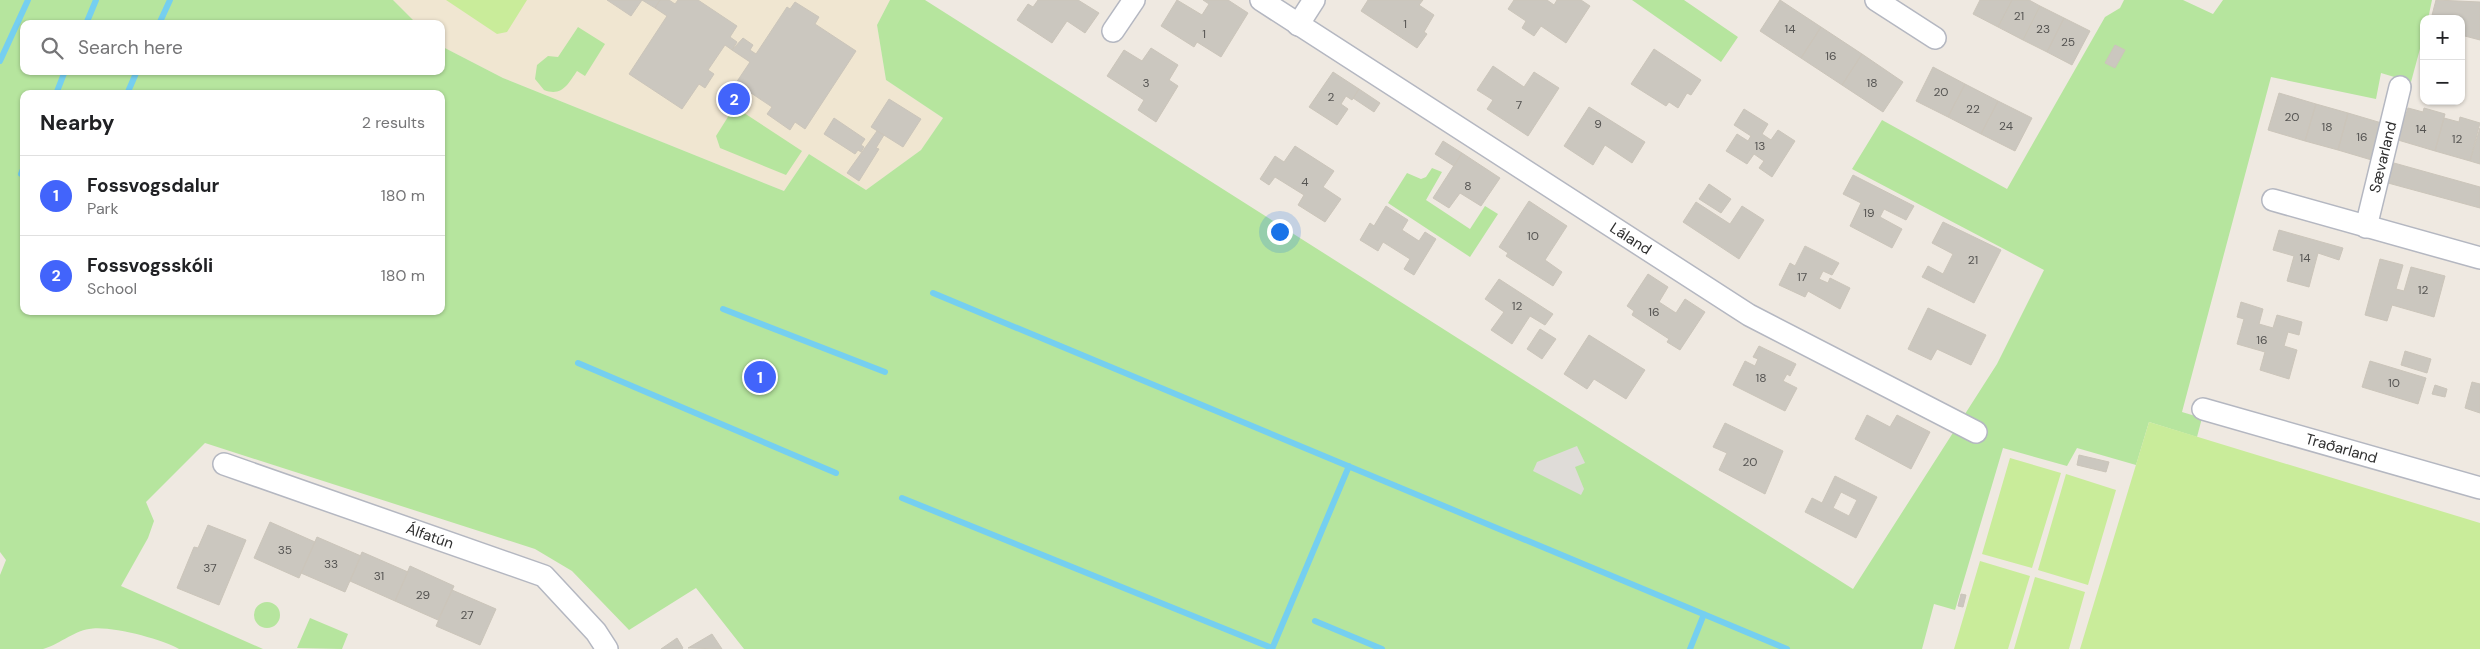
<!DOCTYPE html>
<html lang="en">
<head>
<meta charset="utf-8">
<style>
  :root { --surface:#fff; --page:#f6f6f6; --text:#202124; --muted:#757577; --line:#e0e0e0; --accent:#4264fb }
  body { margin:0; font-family:"DM Sans",sans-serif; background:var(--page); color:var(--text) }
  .controls { position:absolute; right:15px; top:15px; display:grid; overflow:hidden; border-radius:10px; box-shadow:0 1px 4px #0004 }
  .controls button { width:45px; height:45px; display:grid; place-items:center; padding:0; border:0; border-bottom:1px solid var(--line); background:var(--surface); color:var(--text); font:25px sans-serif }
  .you { position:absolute; left:1279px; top:231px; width:18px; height:18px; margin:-12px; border:4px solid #fff; border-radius:50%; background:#1a73e8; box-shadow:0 0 0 8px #1a73e833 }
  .badge { display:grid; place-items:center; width:32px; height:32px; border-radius:50%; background:var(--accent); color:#fff; font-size:16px; font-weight:700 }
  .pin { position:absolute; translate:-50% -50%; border:2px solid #fff; box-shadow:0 1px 5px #0006 }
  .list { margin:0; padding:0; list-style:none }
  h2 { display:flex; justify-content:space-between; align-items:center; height:65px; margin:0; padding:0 20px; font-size:21px }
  h2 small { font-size:16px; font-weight:400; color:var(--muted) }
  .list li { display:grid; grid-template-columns:32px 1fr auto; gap:15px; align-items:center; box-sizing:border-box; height:80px; padding:0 20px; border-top:1px solid var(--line) }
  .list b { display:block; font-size:19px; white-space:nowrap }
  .list p { margin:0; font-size:16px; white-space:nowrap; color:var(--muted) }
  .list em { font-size:16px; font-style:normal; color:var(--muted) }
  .icon { flex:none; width:28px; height:28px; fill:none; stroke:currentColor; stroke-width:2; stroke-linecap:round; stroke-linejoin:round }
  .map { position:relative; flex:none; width:2480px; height:649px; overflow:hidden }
  .search { position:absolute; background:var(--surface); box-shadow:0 1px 4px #0004; left:20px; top:20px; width:425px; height:55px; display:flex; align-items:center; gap:12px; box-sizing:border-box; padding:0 18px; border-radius:10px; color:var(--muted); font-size:19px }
  .panel { position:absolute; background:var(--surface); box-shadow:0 1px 4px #0004; left:20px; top:90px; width:425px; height:225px; border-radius:10px }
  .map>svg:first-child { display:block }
</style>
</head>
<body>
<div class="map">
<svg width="2480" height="649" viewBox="0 0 2480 649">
  <rect width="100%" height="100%" fill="#efe9e1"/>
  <path fill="#f0e6d1" d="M393,0H890L877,25L886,80L943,118L921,150L866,190L809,154L784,191L503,78L441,46V24H417Z"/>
  <path fill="#b6e59e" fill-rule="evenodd" d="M0,0H393L417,24H24V71H441V46L503,78L784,191L809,154L866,190L921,150L943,118L886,80L877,25L890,0H925L1853,589L1997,364L2044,270L1852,169L1882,120L2007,189L2105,17L2120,8L2124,0H2183L2213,14L2223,0H2432L2428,19H2424V34L2411,82L2381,73L2376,99L2271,77L2182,412L2202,418L2197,437L2149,422L2136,465L2077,448L2067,466L2003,448L1955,610L1934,604L1922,649H744L696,588L629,630L572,571L535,549L205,443L146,502L154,521L148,538L121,586L263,649H179C162,639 109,625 89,629C74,631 56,646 43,649C30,649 14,649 0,649V575L6,560L0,552ZM24,94H441V311H24Z
    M1632,0H1684L1738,37L1721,62Z
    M578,27L605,44L585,76L577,71C568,84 562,97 544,90L535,79L537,65L548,56L558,57Z
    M738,109L802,151L786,175L720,148L716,136L731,112Z
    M1432,168L1442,172L1426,200L1470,229L1485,206L1498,214L1470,257L1388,203L1407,173L1421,179L1426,177Z
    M254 615a13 13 0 1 1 26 0a13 13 0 1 1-26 0Z
    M310,618L348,634L342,649L297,648Z"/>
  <path fill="#c9ec9a" d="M446,0H527L507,32L497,34Z
    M2149,422L2480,523V649H2080Z
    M2010,458L2061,473L2032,568L1982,554Z
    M2066,474L2116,490L2088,585L2038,570Z
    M1980,561L2030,576L2008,649H1954Z
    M2035,577L2085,592L2069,649H2014Z"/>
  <path fill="#dfdcd8" d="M1577,446L1585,463L1575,467L1584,489L1581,495L1533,471L1537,462Z"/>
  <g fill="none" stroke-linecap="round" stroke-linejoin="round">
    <path stroke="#75cff0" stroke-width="6" d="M86,24L96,0
      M159,24L170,0
      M0,61L28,0
      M56,94L65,71
      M127,94L137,71
      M21,174L24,167
      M933,293L1787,649
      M723,309L885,372
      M578,363L836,473
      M902,498L1272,648
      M1315,621L1382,649
      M1272,649L1349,466
      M1690,649L1704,614"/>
  </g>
  <path fill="#cbc7bf" stroke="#cbc5ba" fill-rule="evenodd" d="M607,0H642L631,16Z
    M642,0H660L655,8Z
    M660,0H669L675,4L678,0H698L737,26L730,37L737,42L732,50L725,45L708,70L714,74L705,88L699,84L682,109L629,74L667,16L655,8Z
    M1038,0H1078L1099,13L1085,33L1067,21L1052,43L1017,20L1028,4L1033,7Z
    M1177,0L1202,15L1209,4L1203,0H1228L1248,13L1221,57L1197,42L1194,47L1161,26Z
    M1368,0H1423L1419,5L1434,15L1424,32L1427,34L1417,48L1361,11Z
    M1514,0H1547L1554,5L1557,0H1581L1590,6L1566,43L1541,26L1534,36L1522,28L1526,21L1508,9Z
    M1780,0L1821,27L1801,58L1760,31Z
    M1980,0H2012L1998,27L1973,14Z
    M2012,0H2029L2040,6L2023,40L1998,27Z
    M2436,0L2480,2V40L2461,35V19H2431Z
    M795,2L819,17L815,24L856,51L805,129L795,122L790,130L767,114L772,107L736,83L750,62L732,50L743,38L753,45L750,50L756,54L787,7L790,9Z
    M2040,6L2064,18L2047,52L2023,40Z
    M2064,18L2090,31L2072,65L2047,52Z
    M1821,27L1862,54L1842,85L1801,58Z
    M2115,45L2125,50L2115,68L2105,63Z
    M1151,48L1178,65L1169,80L1178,86L1156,122L1138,110L1144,100L1107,76L1124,50L1142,61Z
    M1654,49L1701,80L1691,95L1687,93L1678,108L1669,102L1666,106L1631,84Z
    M1862,54L1903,82L1883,112L1842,85Z
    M1493,66L1524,87L1534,72L1559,88L1528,136L1487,109L1493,100L1477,90Z
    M1933,67L1965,84L1948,117L1916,101Z
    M1333,72L1359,89L1352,100L1346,96L1341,104L1348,109L1337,125L1309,107Z
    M1965,84L1998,101L1981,134L1948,117Z
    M1359,89L1380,103L1374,112L1353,98Z
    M2279,93L2316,104L2305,141L2268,130Z
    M889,99L921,119L903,147L871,127Z
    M1998,101L2032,118L2015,151L1981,134Z
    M2316,104L2348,113L2338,150L2305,141Z
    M1589,107L1645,142L1632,163L1605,145L1593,165L1564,146Z
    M2408,108L2423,112L2424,108L2445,114L2435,151L2398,140Z
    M1744,109L1768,124L1762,134L1771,140L1778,130L1795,141L1772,177L1759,168L1764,161L1754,154L1747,164L1726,151L1737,134L1748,141L1751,136L1734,125Z
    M2348,113L2385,124L2375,161L2338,150Z
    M2460,117L2480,123L2470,161L2435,151L2444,118L2459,122Z
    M834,118L865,139L861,145L864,147L861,152L858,150L855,154L824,134Z
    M2480,128V164L2470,161Z
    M877,131L884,135L876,148L879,149L859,181L847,173Z
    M1443,141L1462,153L1454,166L1435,154Z
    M1295,146L1334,171L1323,187L1341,199L1325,222L1298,205L1304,195L1275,177L1269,185L1260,179L1275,156L1284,162Z
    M1462,153L1500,178L1481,206L1460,193L1449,208L1433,198Z
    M2394,163L2480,187V208L2388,183Z
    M1853,175L1914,206L1906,220L1884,209L1880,217L1902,229L1892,248L1850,226L1861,203L1843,194Z
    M1709,184L1731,199L1721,213L1699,199Z
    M1529,201L1567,226L1545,260L1562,272L1553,286L1506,256L1508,253L1499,247Z
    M1696,202L1730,224L1742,206L1764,220L1739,259L1683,222Z
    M1386,206L1408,220L1402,230L1419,241L1425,232L1436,239L1414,275L1404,269L1410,259L1383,242L1378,251L1360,240L1370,223L1374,226Z
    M1943,222L2001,250L1974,303L1922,277L1928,266L1943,274L1953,254L1932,243Z
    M2279,230L2343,248L2339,260L2318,253L2309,287L2287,281L2294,256L2273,250Z
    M1805,246L1839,263L1832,275L1823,271L1819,279L1828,283L1830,278L1850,288L1840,309L1808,291L1805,297L1779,285L1790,263L1795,266Z
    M2380,259L2403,265L2396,289L2404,291L2411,267L2445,276L2434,317L2392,305L2387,321L2365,315Z
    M1648,274L1668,287L1659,302L1676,313L1685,299L1705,312L1680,350L1667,342L1669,339L1632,315L1634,311L1627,306Z
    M1499,279L1553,314L1545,325L1530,316L1512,344L1491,330L1504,312L1485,299Z
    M2241,302L2263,309L2259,324L2273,328L2277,315L2302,322L2299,335L2288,332L2284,346L2297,350L2289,379L2260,370L2265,352L2237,344L2244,319L2237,317Z
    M1928,308L1986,335L1971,365L1937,349L1931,360L1908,349Z
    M1540,329L1556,339L1542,359L1527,349Z
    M1589,335L1645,370L1626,399L1594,379L1587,389L1564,374Z
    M1759,346L1796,364L1790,376L1787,374L1783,381L1797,388L1785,411L1733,385L1745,361L1755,366L1758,359L1753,357Z
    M2405,351L2431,359L2427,373L2401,365Z
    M2370,361L2426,378L2418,404L2362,387Z
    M2472,382L2480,384V413L2465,408Z
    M2435,385L2447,389L2445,397L2432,394Z
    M1867,415L1890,427L1897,415L1930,432L1911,469L1855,439Z
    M1725,423L1783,451L1765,494L1719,470L1727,453L1713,447Z
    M2079,455L2109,462L2106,472L2077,465Z
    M1835,476L1877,497L1856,538L1805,512L1812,498L1822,503ZM1841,492L1857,500L1849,516L1833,508Z
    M270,522L315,542L299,578L254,558Z
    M208,525L246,540L219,605L177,588L194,547L198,548Z
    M317,537L361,556L345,592L301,573Z
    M362,552L408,572L395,601L350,581Z
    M410,566L454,586L438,620L395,601Z
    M452,590L496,609L480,645L436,626Z
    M1961,594L1966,595L1963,607L1958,606Z
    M712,634L722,649L688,648Z
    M677,638L683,648L682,649H661Z"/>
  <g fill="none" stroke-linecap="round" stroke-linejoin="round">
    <defs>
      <g id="minor">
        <path id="s1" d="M1261,0L1749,315L1976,432"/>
        <path d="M1876,0L1935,38"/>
        <path d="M1298,25L1314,0"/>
        <path d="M1113,31L1134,0"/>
        <path d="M2273,200L2480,258"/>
        <path id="s2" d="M2366,227L2400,87"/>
        <path id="s3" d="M2203,409L2480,488"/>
        <path id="s4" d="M224,464L544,576L596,632L607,649"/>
      </g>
    </defs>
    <use href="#minor" stroke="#b4b7c1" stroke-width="24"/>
    <use href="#minor" stroke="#fff" stroke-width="21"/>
  </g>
  <g text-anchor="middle" stroke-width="4.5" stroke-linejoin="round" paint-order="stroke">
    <g font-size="12" fill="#555452">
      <text x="2019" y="20">21</text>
      <text x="1405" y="28">1</text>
      <text x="1790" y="33">14</text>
      <text x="2043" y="33">23</text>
      <text x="1204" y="38">1</text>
      <text x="2068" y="46">25</text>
      <text x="1831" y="60">16</text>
      <text x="1146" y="87">3</text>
      <text x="1872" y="87">18</text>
      <text x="1941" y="96">20</text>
      <text x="1331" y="101">2</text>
      <text x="1519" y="109">7</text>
      <text x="1973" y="113">22</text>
      <text x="2292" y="121">20</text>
      <text x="1598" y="128">9</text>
      <text x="2006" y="130">24</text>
      <text x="2327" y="131">18</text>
      <text x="2421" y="133">14</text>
      <text x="2362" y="141">16</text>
      <text x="2457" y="143">12</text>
      <text x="1760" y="150">13</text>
      <text x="1305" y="186">4</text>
      <text x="1468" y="190">8</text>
      <text x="1869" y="217">19</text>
      <text x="1533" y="240">10</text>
      <text x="2305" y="262">14</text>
      <text x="1973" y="264">21</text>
      <text x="1802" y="281">17</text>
      <text x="2423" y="294">12</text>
      <text x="1517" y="310">12</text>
      <text x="1654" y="316">16</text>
      <text x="2262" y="344">16</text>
      <text x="1761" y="382">18</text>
      <text x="2394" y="387">10</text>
      <text x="1750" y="466">20</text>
      <text x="285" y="554">35</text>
      <text x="331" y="568">33</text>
      <text x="210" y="572">37</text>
      <text x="379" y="580">31</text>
      <text x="423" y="599">29</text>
      <text x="467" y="619">27</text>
    </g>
    <g font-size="15" fill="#2e2e2e" stroke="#fff">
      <text dy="5" stroke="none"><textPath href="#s2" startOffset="72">Sævarland</textPath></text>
      <text dy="5" stroke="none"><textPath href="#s1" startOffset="440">Láland</textPath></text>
      <text dy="5" stroke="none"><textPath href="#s3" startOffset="144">Traðarland</textPath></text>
      <text dy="5" stroke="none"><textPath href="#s4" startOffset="218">Álfatún</textPath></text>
    </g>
  </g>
</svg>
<div class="controls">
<button>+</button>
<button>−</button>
</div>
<div class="you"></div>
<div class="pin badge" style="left:760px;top:377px">1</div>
<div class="pin badge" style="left:734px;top:99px">2</div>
<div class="search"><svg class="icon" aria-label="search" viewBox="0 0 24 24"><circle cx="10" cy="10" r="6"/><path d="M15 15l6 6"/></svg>Search here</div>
<section class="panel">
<h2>Nearby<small>2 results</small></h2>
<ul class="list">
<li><span class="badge">1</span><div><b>Fossvogsdalur</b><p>Park</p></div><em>180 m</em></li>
<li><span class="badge">2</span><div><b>Fossvogsskóli</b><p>School</p></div><em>180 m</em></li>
</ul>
</section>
</div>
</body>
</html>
